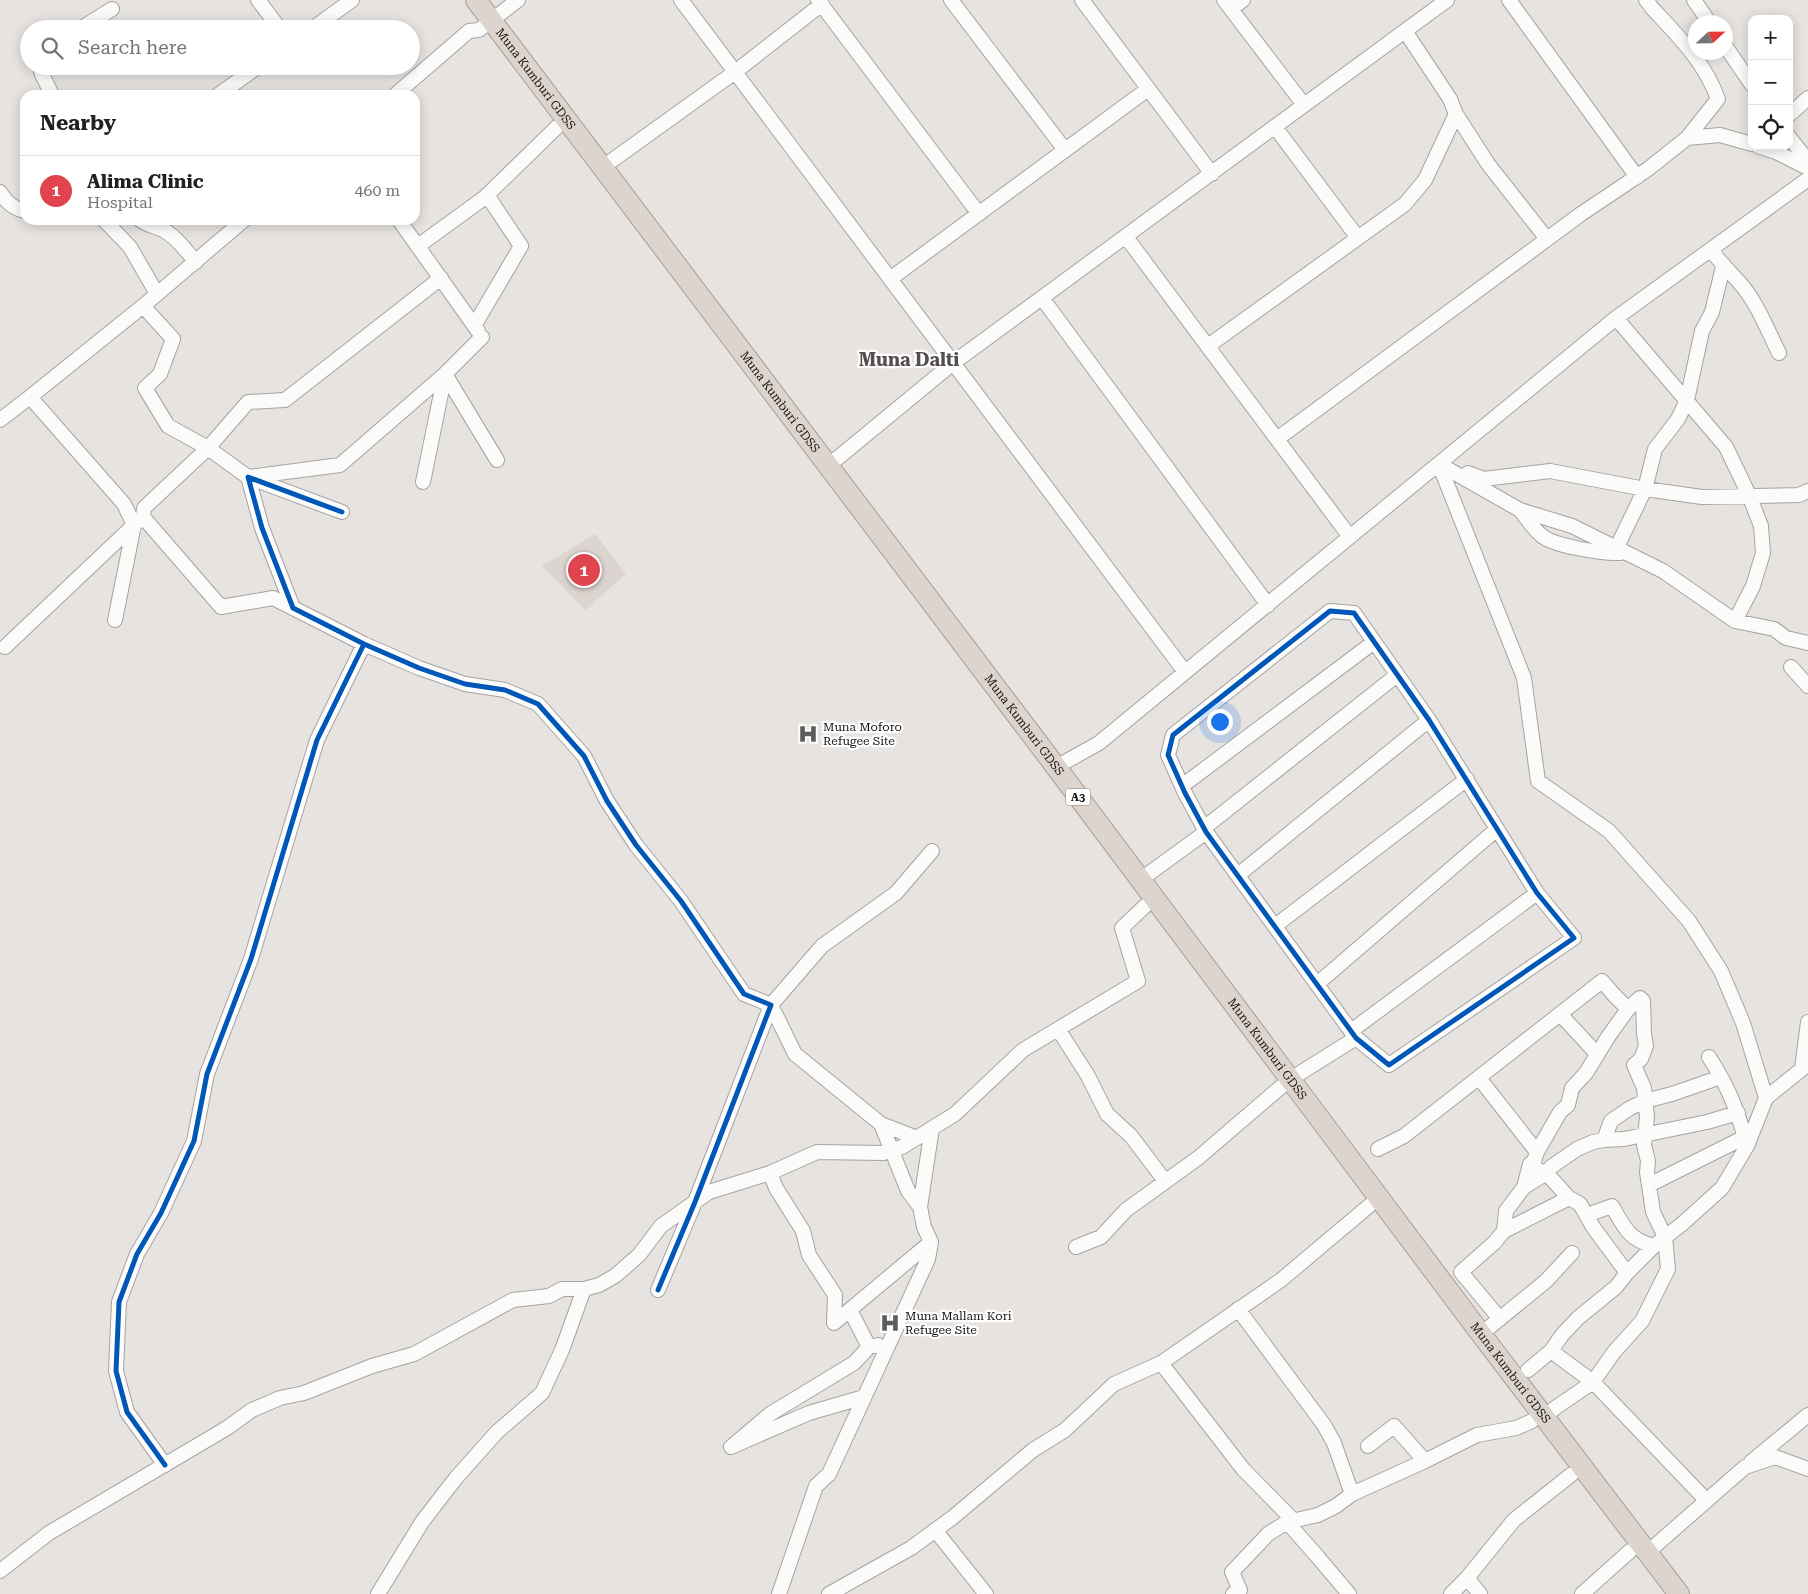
<!DOCTYPE html>
<html lang="en">
<head>
<meta charset="utf-8">
<style>
  :root { --surface:#fff; --page:#f2f2f2; --text:#202124; --muted:#757577; --line:#e0e0e0; --accent:#d93025 }
  body { margin:0; font-family:"Roboto Serif",serif; background:var(--page); color:var(--text) }
  .controls { position:absolute; right:15px; top:15px; display:grid; overflow:hidden; border-radius:10px; box-shadow:0 2px 12px #0003 }
  .controls button { width:45px; height:45px; display:grid; place-items:center; padding:0; border:0; border-bottom:1px solid var(--line); background:var(--surface); color:var(--text); font:25px sans-serif }
  .compass { position:absolute; left:1688px; top:15px; width:45px; height:45px; border-radius:50%; background:var(--surface); box-shadow:0 2px 12px #0003; rotate:68deg }
  .you { position:absolute; left:1219px; top:721px; width:18px; height:18px; margin:-12px; border:4px solid #fff; border-radius:50%; background:#1a73e8; box-shadow:0 0 0 8px #1a73e833 }
  .badge { display:grid; place-items:center; width:32px; height:32px; border-radius:50%; background:var(--accent); color:#fff; font-size:16px; font-weight:700 }
  .pin { position:absolute; translate:-50% -50%; border:2px solid #fff; box-shadow:0 1px 5px #0006 }
  .list { margin:0; padding:0; list-style:none }
  h2 { display:flex; justify-content:space-between; align-items:center; height:65px; margin:0; padding:0 20px; font-size:21px }
  h2 small { font-size:16px; font-weight:400; color:var(--muted) }
  .list li { display:grid; grid-template-columns:32px 1fr auto; gap:15px; align-items:center; box-sizing:border-box; height:70px; padding:0 20px; border-top:1px solid var(--line) }
  .list b { display:block; font-size:19px; white-space:nowrap }
  .list p { margin:0; font-size:16px; white-space:nowrap; color:var(--muted) }
  .list em { font-size:16px; font-style:normal; color:var(--muted) }
  .icon { flex:none; width:28px; height:28px; fill:none; stroke:currentColor; stroke-width:2; stroke-linecap:round; stroke-linejoin:round }
  .map { position:relative; flex:none; width:1808px; height:1594px; overflow:hidden }
  .search { position:absolute; background:var(--surface); box-shadow:0 2px 12px #0003; left:20px; top:20px; width:400px; height:55px; display:flex; align-items:center; gap:12px; box-sizing:border-box; padding:0 18px; border-radius:28px; color:var(--muted); font-size:19px }
  .panel { position:absolute; background:var(--surface); box-shadow:0 2px 12px #0003; left:20px; top:90px; width:400px; height:135px; border-radius:15px }
  .map>svg:first-child { display:block }
</style>
</head>
<body>
<div class="map">
<svg width="1808" height="1594" viewBox="0 0 1808 1594">
  <rect width="100%" height="100%" fill="#e6e3e1"/>
  <path fill="#dcd4cf" d="M595,534L626,574L585,610L542,566Z"/>
  <g fill="none" stroke-linecap="round" stroke-linejoin="round">
    <defs>
      <path id="minor" d="M258,0L280,29
        M681,0L1185,672
        M818,0L979,214
        M951,0L1065,150
        M1082,0L1212,174
        M1224,0L1304,105
        M1509,0L1637,177
        M1694,0L1709,22
        M1231,9L1243,0
        M80,29L112,9
        M312,29L352,0
        M1405,31L1450,99L1456,114L1488,164L1547,239
        M1726,47L1752,85
        M43,66L41,72L52,95
        M218,95L259,66
        M395,95L469,31L479,30L518,0
        M1789,115L1808,98
        M1275,127L1358,238
        M1789,137L1808,161
        M1687,138L1720,135L1752,144
        M1758,146L1776,152L1808,168
        M603,167L735,72L822,4
        M0,192C6,202 13,209 25,211
        M104,220L130,247L157,294
        M140,220C149,226 154,226 163,230C176,236 186,251 196,262
        M244,220L143,306L30,397L124,504L134,525L143,517L144,508L208,448L248,477L340,465L445,374L497,460
        M399,220L478,331
        M1126,237L1350,537
        M418,246L484,198L557,127
        M1711,250C1720,262 1729,271 1739,282C1757,302 1767,329 1779,353
        M890,279L1148,89
        M1042,298L1268,605
        M143,306L173,339L160,374L145,388L168,426L208,448L248,402L285,400L441,278
        M1616,318L1726,447L1749,495L1761,526L1763,553L1753,586L1735,621
        M474,326L521,246L487,195
        M1208,346L1405,204L1425,180L1456,114
        M0,420L30,397
        M1277,439L1581,214L1648,169L1687,138L1718,99C1704,61 1679,37 1652,8L1646,0
        M1439,464L1524,678L1538,781L1609,831L1689,921L1721,971L1743,1023L1766,1098
        M1439,464L1520,510L1572,526L1663,571L1735,621L1774,629L1786,638L1808,643
        M828,466L953,363L1447,0
        M1468,473L1484,479L1550,471L1645,489L1702,497L1799,495L1808,491
        M423,482L445,374L482,337
        M1521,511C1527,519 1533,528 1541,535C1552,546 1604,554 1620,553
        M342,512L248,477L262,528L293,608L364,644L419,668L465,684L505,690L538,704L584,756L607,801L636,845L681,901L744,994L771,1005L695,1202L658,1290
        M143,517L221,607L273,598L293,608
        M1616,549L1645,489L1655,449L1678,419L1687,400L1702,331L1712,312L1723,267
        M1330,611L1354,613L1429,720L1537,893L1574,938L1389,1065L1356,1038L1206,832L1185,793L1168,755L1173,735Z
        M115,620L134,525
        M5,647L134,525
        M1791,667L1808,686
        M1056,767L1099,743L1616,318L1808,179
        M1182,786L1374,642
        M1204,828L1397,675
        M1238,875L1429,720
        M1140,880L1206,832
        M1275,926L1467,779
        M1317,984L1497,829
        M1560,1014L1597,1054
        M1058,1029L1088,1076L1107,1114L1131,1136L1165,1181
        M1351,1031L1537,893
        M1709,1057C1729,1088 1737,1109 1747,1145
        M1479,1078L1537,1152
        M881,1124L908,1191L920,1207
        M917,1138L881,1124L795,1054L771,1005L822,946L896,893L932,851
        M1604,1140L1624,1139L1707,1122L1738,1113
        M1378,1149L1404,1136L1602,981L1614,995L1628,1009
        M1539,1170L1549,1176L1569,1198L1580,1204L1593,1227L1627,1273
        M770,1173L776,1188L803,1231L809,1255L835,1295L834,1323L931,1242
        M1649,1185L1745,1137
        M1524,1187L1530,1164L1534,1161L1537,1152L1560,1112L1568,1105L1572,1088L1586,1073L1608,1037L1628,1009L1640,998L1643,1001L1644,1033L1646,1046L1641,1059L1634,1065L1644,1088L1647,1117L1644,1145L1648,1161L1647,1172L1653,1212L1665,1237L1668,1269L1642,1321L1614,1352L1593,1382L1706,1500
        M1587,1215L1612,1206C1624,1227 1629,1240 1654,1246
        M1504,1231L1569,1198
        M1076,1247L1101,1237L1126,1210L1198,1158L1289,1080L1356,1038
        M1238,1309L1324,1425L1334,1443L1352,1494
        M850,1310L869,1347L878,1345
        M1500,1319L1461,1272L1494,1243L1504,1231L1506,1211L1524,1187L1545,1174L1551,1167L1577,1149L1593,1142L1604,1140L1611,1121L1630,1108L1645,1101L1672,1094L1721,1077
        M1481,1334L1546,1281L1572,1253
        M1161,1363L1243,1469L1293,1520
        M1528,1370L1551,1351L1562,1335L1578,1318L1616,1287L1627,1273L1654,1246L1682,1224L1722,1188L1747,1146L1766,1098L1802,1069L1808,1022
        M864,1397L809,1413L731,1447L770,1414L854,1363L869,1347
        M1544,1417L1555,1408L1593,1382L1551,1351
        M1425,1461L1477,1435L1516,1428L1532,1421
        M1751,1462L1808,1415
        M165,1465L127,1412L116,1371L119,1302L137,1254L161,1213L194,1141L207,1074L251,959L317,740L364,644
        M1287,1522L1317,1556L1349,1594
        M935,1530L986,1594
        M1648,1552L1745,1467L1775,1457L1808,1469
        M0,1571L49,1533L227,1428L252,1410L280,1398L304,1393L372,1366L414,1354L513,1300L549,1296L562,1289H584
        M1467,1578L1514,1520L1572,1474
        M378,1594L422,1522L456,1478L497,1432L542,1393L562,1350L584,1289L599,1285L615,1276L639,1255L661,1226L709,1192L770,1173L817,1152L883,1153L902,1147L955,1114L1023,1050L1138,981L1122,928L1145,906
        M779,1594L816,1486L829,1474L928,1259L931,1242L924,1227L920,1207L932,1128
        M829,1594L911,1548L952,1518L1033,1450L1065,1430L1114,1384L1161,1363L1281,1280L1370,1205
        M1233,1594L1240,1590L1232,1572L1268,1534L1287,1522L1318,1515L1336,1506L1352,1494L1425,1461L1394,1426L1368,1446
        M1451,1594L1467,1578L1480,1594
        M1582,1594L1630,1551"/>
      <g id="highway">
        <path id="s1" d="M476,0L1056,767L1481,1334L1679,1594"/>
      </g>
    </defs>
    <use href="#minor" stroke="#a6a3a2" stroke-width="16"/>
    <use href="#highway" stroke="#a79e94" stroke-width="22"/>
    <use href="#minor" stroke="#fbfbfa" stroke-width="14"/>
    <use href="#highway" stroke="#ddd5cd" stroke-width="20"/>
    <defs>
      <path id="cycleway" d="M342,512L248,477L262,528L293,608L364,644L419,668L465,684L505,690L538,704L584,756L607,801L636,845L681,901L744,994L771,1005L695,1202L658,1290
        M1330,611L1354,613L1429,720L1537,893L1574,938L1389,1065L1356,1038L1206,832L1185,793L1168,755L1173,735Z
        M165,1465L127,1412L116,1371L119,1302L137,1254L161,1213L194,1141L207,1074L251,959L317,740L364,644"/>
    </defs>
    <use href="#cycleway" stroke="#fff" stroke-width="8"/>
    <use href="#cycleway" stroke="#0057b8" stroke-width="5"/>
  </g>
  <defs>
    <symbol id="hospital-bare" viewBox="-9 -9 18 18"><path d="M-5-5h3v3.5h4V-5h3V5h-3V1.5h-4V5h-3Z" fill="#5f5d5c" stroke="#fff" stroke-width="2.5" paint-order="stroke"/></symbol>
  </defs>
  <g fill-rule="evenodd">
    <use href="#hospital-bare" x="794" y="720" width="28" height="28"/>
    <use href="#hospital-bare" x="876" y="1309" width="28" height="28"/>
  </g>
  <g text-anchor="middle" stroke-width="4.5" stroke-linejoin="round" paint-order="stroke">
    <rect fill="#fff" stroke="#5d5b5a" stroke-width="1" x="1065.5" y="788.5" width="25" height="17" rx="4"/>
    <g font-size="11" font-weight="bold" fill="#171514">
      <text x="1078" y="801">A3</text>
    </g>
    <g font-size="12" fill="#171514" stroke="#fff">
      <text dy="4" stroke="none"><textPath href="#s1" startOffset="99">Muna Kumburi GDSS</textPath></text>
      <text dy="4" stroke="none"><textPath href="#s1" startOffset="504">Muna Kumburi GDSS</textPath></text>
      <text dy="4" stroke="none"><textPath href="#s1" startOffset="909">Muna Kumburi GDSS</textPath></text>
      <text dy="4" stroke="none"><textPath href="#s1" startOffset="1314">Muna Kumburi GDSS</textPath></text>
      <text dy="4" stroke="none"><textPath href="#s1" startOffset="1719">Muna Kumburi GDSS</textPath></text>
    </g>
    <g font-size="12" fill="#171514" stroke="#fff" text-anchor="start">
      <text x="823" y="731">Muna Moforo<tspan x="823" dy="14">Refugee Site</tspan></text>
      <text x="905" y="1320">Muna Mallam Kori<tspan x="905" dy="14">Refugee Site</tspan></text>
    </g>
    <g font-size="18" font-weight="bold" fill="#544f4d" stroke="#fff">
      <text x="909" y="366">Muna Dalti</text>
    </g>
  </g>
</svg>
<div class="controls">
<button>+</button>
<button>−</button>
<button><svg class="icon" aria-label="locate" viewBox="0 0 24 24"><circle cx="12" cy="12" r="6"/><path d="M12 2v4M12 18v4M2 12h4M18 12h4"/></svg></button>
</div>
<svg class="compass" viewBox="-18 -18 36 36"><path d="M0-13l5 13h-10z" fill="#e53935"/><path d="M0 13l5-13h-10z" fill="#757577"/></svg>
<div class="you"></div>
<div class="pin badge" style="left:584px;top:570px;background:#e0444e">1</div>
<div class="search"><svg class="icon" aria-label="search" viewBox="0 0 24 24"><circle cx="10" cy="10" r="6"/><path d="M15 15l6 6"/></svg>Search here</div>
<section class="panel">
<h2>Nearby<small></small></h2>
<ul class="list">
<li><span class="badge" style="background:#e0444e">1</span><div><b>Alima Clinic</b><p>Hospital</p></div><em>460 m</em></li>
</ul>
</section>
</div>
</body>
</html>
